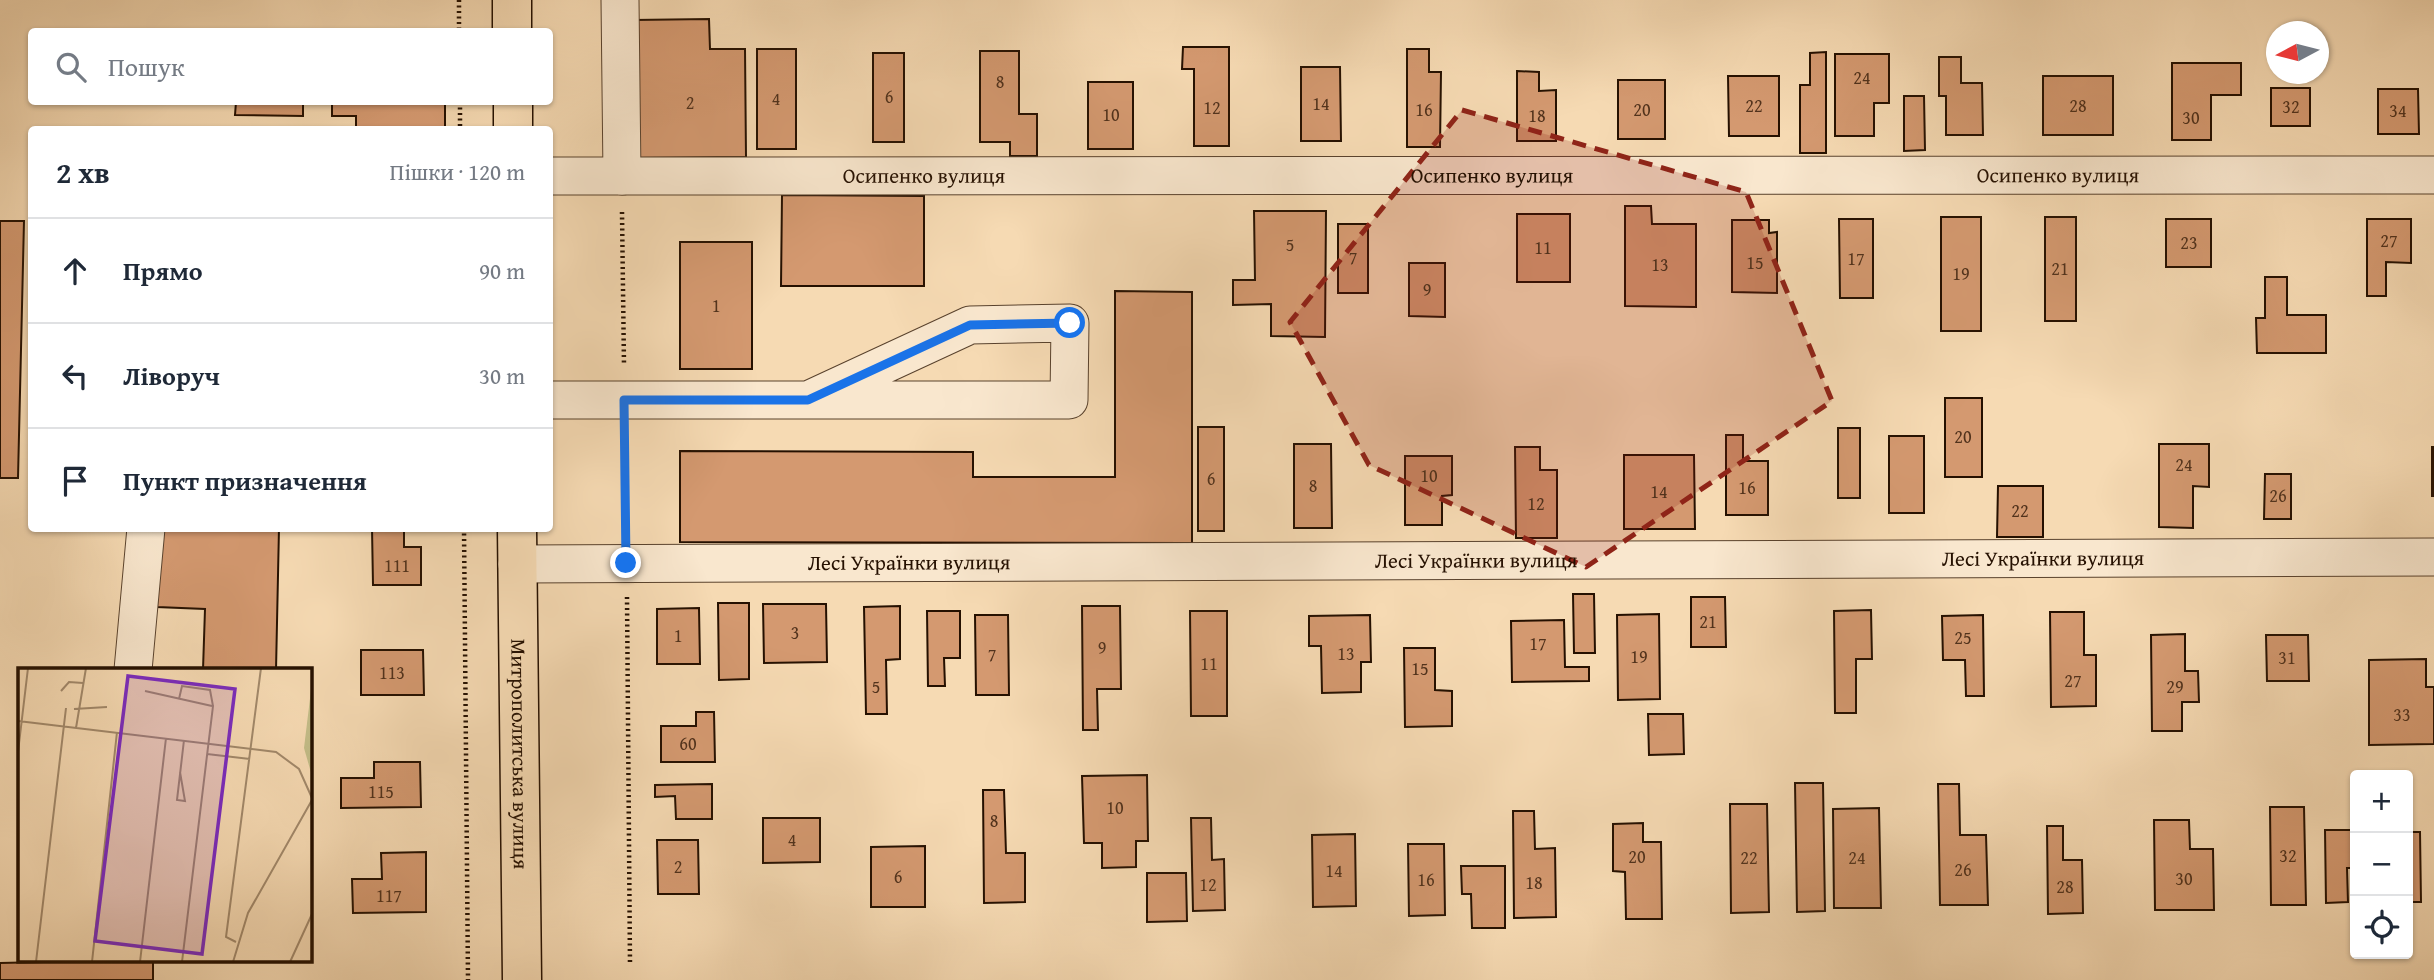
<!DOCTYPE html>
<html lang="uk">
<head>
<meta charset="utf-8">
<style>
  :root { --surface:#fff; --page:#f6f6f7; --text:#1f2937; --muted:#747a83; --line:#e0e1e3 }
  body { margin:0; font-family:"Gentium Book Plus",serif; background:var(--page); color:var(--text) }
  .controls { position:absolute; right:21px; bottom:21px; display:grid; overflow:hidden; border-radius:7px; box-shadow:0 2px 5px #0004 }
  .controls button { width:63px; height:63px; display:grid; place-items:center; padding:0; border:0; border-bottom:2px solid var(--line); background:var(--surface); color:var(--text); font:35px sans-serif }
  .compass { position:absolute; left:2266px; top:21px; width:63px; height:63px; border-radius:50%; background:var(--surface); box-shadow:0 2px 5px #0004; rotate:263deg }
  .stop { position:absolute; width:21px; height:21px; margin:-16px; border:5px solid #1a73e8; border-radius:50%; background:#fff }
  .stop.end { background:#1a73e8; border-color:#fff; box-shadow:0 2px 7px #0008 }
  .list { margin:0; padding:0; list-style:none }
  h2 { display:flex; justify-content:space-between; align-items:center; height:91px; margin:0; padding:0 28px; font-size:30px }
  h2 small { font-size:23px; font-weight:400; color:var(--muted) }
  .list li { display:grid; grid-template-columns:46px 1fr auto; gap:21px; align-items:center; box-sizing:border-box; height:105px; padding:0 28px; border-top:2px solid var(--line) }
  .list b { display:block; font-size:26px; white-space:nowrap }
  .list em { font-size:23px; font-style:normal; color:var(--muted) }
  .icon { flex:none; width:38px; height:38px; fill:none; stroke:currentColor; stroke-width:2; stroke-linecap:round; stroke-linejoin:round }
  .map { position:relative; flex:none; width:2434px; height:980px; overflow:hidden }
  .search { position:absolute; background:var(--surface); box-shadow:0 2px 5px #0004; left:28px; top:28px; width:525px; height:77px; display:flex; align-items:center; gap:18px; box-sizing:border-box; padding:0 24px; border-radius:7px; color:var(--muted); font-size:26px }
  .panel { position:absolute; background:var(--surface); box-shadow:0 2px 5px #0004; left:28px; top:126px; width:525px; height:406px; border-radius:7px }
  .map>svg:first-child { display:block }
</style>
</head>
<body>
<div class="map">
<svg width="2434" height="980" viewBox="0 0 2434 980">
  <rect width="100%" height="100%" fill="#f6dab3"/>
  <filter id="stains"><feTurbulence type="fractalNoise" baseFrequency=".00286" numOctaves="4"/><feColorMatrix values="0 0 0 0 .2 0 0 0 0 .09 0 0 0 0 .02 0 0 0 .5 -.17"/></filter>
  <radialGradient id="worn" r=".72"><stop offset=".6" stop-color="#630" stop-opacity="0"/><stop offset="1" stop-color="#630" stop-opacity=".3"/></radialGradient>
  <path fill="#d49970" stroke="#251000" stroke-width="2" d="M709,19L710,49H745L746,157L635,158L634,20Z
    M1183,47H1229V146H1194V69H1182Z
    M757,49H796V149H757Z
    M1407,49H1429V72H1441L1440,147H1407Z
    M980,51H1019V114H1037V156H1010V142H980Z
    M1826,52V153H1800V85H1810V53Z
    M873,53H904V142H873Z
    M1835,54H1889V103H1874V136H1835Z
    M1939,57H1961V83H1982L1983,135H1946V96H1939Z
    M2172,63H2241V95H2211V140H2172Z
    M1301,67H1340L1341,141H1301Z
    M1517,71L1539,72V91L1556,90V141H1517Z
    M1728,76H1779V136H1729Z
    M2043,76H2113V135H2043Z
    M1618,80H1665V139H1618Z
    M1088,82H1133V149H1088Z
    M2271,88H2310V126H2271Z
    M2378,89H2418L2419,134H2378Z
    M1904,96H1924L1925,150L1904,151Z
    M236,102H303V116L235,115Z
    M332,102H445V130H356V116H332Z
    M782,195L924,196V286H781Z
    M1625,206H1651L1652,224H1696V307L1625,306Z
    M1254,211H1326L1325,337L1271,336V304L1233,305V280H1255Z
    M1517,214H1570V282H1517Z
    M1941,217H1981V331H1941Z
    M2045,217H2076V321H2045Z
    M1839,219H1873V298H1840Z
    M2166,219H2211V267H2166Z
    M2367,219H2411V263L2386,262V296H2367Z
    M1732,220H1769V233L1777,232V293L1732,292Z
    M0,221H24L18,478H0Z
    M1338,224H1368V293H1338Z
    M680,242H752V369H680Z
    M1409,263H1445V317L1409,316Z
    M2265,277H2287V315H2326V353H2257L2256,318H2265Z
    M1115,291L1192,292V543L680,542V451L973,452V477H1115Z
    M1945,398H1982V477H1945Z
    M1198,427H1224V531H1198Z
    M1838,428H1860V498H1838Z
    M1726,435H1743V461H1768V515H1726Z
    M1889,436H1924V513H1889Z
    M1294,444H1331L1332,528H1294Z
    M2159,444H2209V487L2193,486V528L2159,527Z
    M1515,447H1540V470H1557V538H1516Z
    M2432,447H2434V496H2432Z
    M1624,455H1694L1695,529H1624Z
    M1405,456H1452V495L1442,496V525H1405Z
    M2265,474H2291V519H2264Z
    M1998,486H2043V537H1997Z
    M159,528H279L276,670H203L205,609L157,607Z
    M372,528H404V547H421V585H373Z
    M1573,594H1594L1595,653H1574Z
    M1691,597H1725L1726,647H1691Z
    M718,603H749V679L719,680Z
    M763,604H826L827,662L764,663Z
    M900,606V659L886,660L887,714H866L864,607Z
    M1082,606H1120L1121,689H1097L1098,730H1083Z
    M699,608L700,664H657V609Z
    M1871,610L1872,659H1856V713H1835L1834,611Z
    M927,611H960V658H944L945,686H928Z
    M1190,611H1227V716H1191Z
    M2050,612H2084V655H2096V706L2051,707Z
    M1659,614L1660,699L1618,700L1617,615Z
    M975,615H1008L1009,695H976Z
    M1370,615L1371,662H1361V692L1322,693L1321,646H1309V616Z
    M1983,615L1984,696H1966L1965,660H1943L1942,616Z
    M1564,620L1565,667H1589V681L1512,682L1511,621Z
    M2185,634V671H2198L2199,702H2182V731H2152L2151,635Z
    M2266,635H2308L2309,681H2267Z
    M1404,648H1435V690L1452,691V726L1405,727Z
    M361,650H423L424,695H361Z
    M2426,659V687H2434V744L2369,745V660Z
    M696,712H714L715,762H661V726H696Z
    M1648,714H1683L1684,754L1649,755Z
    M374,762H420L421,807L341,808V778H374Z
    M1147,775L1148,841H1136V867L1102,868V843H1084L1082,776Z
    M1795,783H1823L1825,911L1797,912Z
    M712,784V819H676L675,796L655,797V785Z
    M1938,784H1959L1960,835H1986L1988,905H1940Z
    M983,790H1004L1006,853H1025V902L984,903Z
    M1730,804H1767L1769,912L1731,913Z
    M2270,807H2304L2306,905H2271Z
    M1879,808L1881,908H1834L1833,809Z
    M1513,811H1534L1535,849L1555,848L1556,917L1514,918Z
    M763,818H820V862L763,863Z
    M1191,818H1211L1212,860L1224,859L1225,910L1193,911Z
    M2154,820H2189L2190,849H2213L2214,910H2155Z
    M1643,823V842H1661L1662,919H1626L1625,872L1613,871V824Z
    M2047,826H2063V860H2082L2083,913L2048,914Z
    M2325,830H2355V868H2347L2348,902L2326,903Z
    M2408,832H2420L2421,902H2408Z
    M1355,834L1356,906L1313,907L1312,835Z
    M657,840H698L699,894H658Z
    M1408,844H1444L1445,915L1409,916Z
    M925,846V907H871V847Z
    M426,852V912L353,913L352,879H382L381,853Z
    M1461,866H1505V928H1472L1471,894H1462Z
    M1147,873H1186L1187,921L1147,922Z
    M88,961H153V980H0V963Z"/>
  <g fill="none" stroke-linecap="round" stroke-linejoin="round">
    <defs>
      <g id="minor">
        <path d="M620,0L622,176"/>
        <path id="s1" d="M550,176L2434,175"/>
        <path d="M550,400H1069L1070,323L970,325L808,400"/>
        <path id="s2" d="M517,564L2434,557"/>
        <path d="M133,670L146,528"/>
      </g>
      <g id="major">
        <path d="M512,0V32"/>
        <path d="M513,102V130"/>
        <path id="s3" d="M517,528L522,980"/>
      </g>
    </defs>
    <use href="#minor" stroke="#59422d" stroke-width="39"/>
    <use href="#major" stroke="#251000" stroke-width="41"/>
    <path stroke="#251000" stroke-width="4.5" stroke-dasharray="2 3.5" stroke-linecap="butt" d="M459,0V32
      M460,102V130
      M622,212L624,365
      M625,436L626,529
      M464,528L468,980
      M627,597L630,965"/>
    <use href="#minor" stroke="#f9e7ce" stroke-width="37"/>
    <use href="#major" stroke="#f6dab3" stroke-width="38"/>
  </g>
  <g fill="none" stroke-linecap="round" stroke-linejoin="round">
    <path stroke="#1a73e8" stroke-width="9" d="M626,563L624,400H808L970,325L1070,323"/>
  </g>
  <path fill="#8f2418" fill-opacity="0.2" stroke="#8f2418" stroke-width="5" stroke-dasharray="14 9" stroke-linejoin="round" d="M1462,110L1746,192L1832,401L1586,567L1369,465L1290,322Z"/>
  <g text-anchor="middle" stroke-width="5" stroke-linejoin="round" paint-order="stroke">
    <g font-size="18" fill="#51321c">
      <text x="1862" y="84">24</text>
      <text x="1000" y="88">8</text>
      <text x="889" y="103">6</text>
      <text x="776" y="105">4</text>
      <text x="690" y="109">2</text>
      <text x="1321" y="110">14</text>
      <text x="1754" y="112">22</text>
      <text x="2078" y="112">28</text>
      <text x="2291" y="113">32</text>
      <text x="1212" y="114">12</text>
      <text x="1424" y="116">16</text>
      <text x="1642" y="116">20</text>
      <text x="2398" y="117">34</text>
      <text x="1111" y="121">10</text>
      <text x="1537" y="122">18</text>
      <text x="2191" y="124">30</text>
      <text x="2389" y="247">27</text>
      <text x="2189" y="249">23</text>
      <text x="1290" y="251">5</text>
      <text x="1543" y="254">11</text>
      <text x="1353" y="264">7</text>
      <text x="1856" y="265">17</text>
      <text x="1755" y="269">15</text>
      <text x="1660" y="271">13</text>
      <text x="2060" y="275">21</text>
      <text x="1961" y="280">19</text>
      <text x="1427" y="296">9</text>
      <text x="716" y="312">1</text>
      <text x="1963" y="443">20</text>
      <text x="2184" y="471">24</text>
      <text x="1429" y="482">10</text>
      <text x="1211" y="485">6</text>
      <text x="1313" y="492">8</text>
      <text x="1747" y="494">16</text>
      <text x="1659" y="498">14</text>
      <text x="2278" y="502">26</text>
      <text x="1536" y="510">12</text>
      <text x="2020" y="517">22</text>
      <text x="397" y="572">111</text>
      <text x="1708" y="628">21</text>
      <text x="795" y="639">3</text>
      <text x="678" y="642">1</text>
      <text x="1963" y="644">25</text>
      <text x="1538" y="650">17</text>
      <text x="1102" y="654">9</text>
      <text x="1346" y="660">13</text>
      <text x="992" y="661">7</text>
      <text x="1639" y="663">19</text>
      <text x="2287" y="664">31</text>
      <text x="1209" y="670">11</text>
      <text x="1420" y="675">15</text>
      <text x="392" y="679">113</text>
      <text x="2073" y="687">27</text>
      <text x="876" y="693">5</text>
      <text x="2175" y="693">29</text>
      <text x="2402" y="721">33</text>
      <text x="688" y="750">60</text>
      <text x="381" y="798">115</text>
      <text x="1115" y="814">10</text>
      <text x="994" y="827">8</text>
      <text x="792" y="846">4</text>
      <text x="2288" y="862">32</text>
      <text x="1637" y="863">20</text>
      <text x="1749" y="864">22</text>
      <text x="1857" y="864">24</text>
      <text x="678" y="873">2</text>
      <text x="1963" y="876">26</text>
      <text x="1334" y="877">14</text>
      <text x="898" y="883">6</text>
      <text x="2184" y="885">30</text>
      <text x="1426" y="886">16</text>
      <text x="1534" y="889">18</text>
      <text x="1208" y="891">12</text>
      <text x="2065" y="893">28</text>
      <text x="389" y="902">117</text>
    </g>
    <g font-size="21" fill="#251000" stroke="#f9e7ce">
      <text dy="7" stroke="none"><textPath href="#s1" startOffset="1508">Осипенко вулиця</textPath></text>
      <text dy="7" stroke="none"><textPath href="#s1" startOffset="374">Осипенко вулиця</textPath></text>
      <text dy="7" stroke="none"><textPath href="#s1" startOffset="942">Осипенко вулиця</textPath></text>
      <text dy="7" stroke="none"><textPath href="#s2" startOffset="1526">Лесі Українки вулиця</textPath></text>
      <text dy="7" stroke="none"><textPath href="#s2" startOffset="959">Лесі Українки вулиця</textPath></text>
      <text dy="7" stroke="none"><textPath href="#s2" startOffset="392">Лесі Українки вулиця</textPath></text>
      <text dy="7" stroke="none"><textPath href="#s3" startOffset="226">Митрополитська вулиця</textPath></text>
    </g>
  </g>
  <g transform="translate(18 668)">
    <rect width="294" height="294" fill="#f6dab3"/>
    <path d="M294,14V108L286,80Z" fill="#c3bd88"/>
    <path fill="none" stroke="#a2896b" stroke-width="2" d="M43,23L51,14L65,15M127,23L194,38M161,31L164,18L192,22L195,38L164,294M56,41L89,39M0,53L258,84L281,101L294,130M58,60L68,0M0,84L10,0M189,86L232,91M162,104L167,133L159,132L166,72M218,274L208,269L243,0M18,294L48,40M74,294L99,64M122,294L148,70M215,294L230,245L294,132M272,294L294,246"/>
    <path fill="#7b2cbf" fill-opacity="0.15" stroke="#7b2cbf" stroke-width="3.5" d="M110,8L217,21L184,286L77,273Z"/>
    <rect width="294" height="294" fill="none" stroke="#251000" stroke-width="3.5"/>
  </g>
  <rect width="100%" height="100%" filter="url(#stains)"/>
  <rect width="100%" height="100%" fill="url(#worn)"/>
</svg>
<div class="controls">
<button>+</button>
<button>−</button>
<button><svg class="icon" aria-label="locate" viewBox="0 0 24 24"><circle cx="12" cy="12" r="6"/><path d="M12 2v4M12 18v4M2 12h4M18 12h4"/></svg></button>
</div>
<svg class="compass" viewBox="-18 -18 36 36"><path d="M0-13l5 13h-10z" fill="#e53935"/><path d="M0 13l5-13h-10z" fill="#747a83"/></svg>
<div class="stop" style="left:1070px;top:323px"></div>
<div class="stop end" style="left:626px;top:563px"></div>
<div class="search"><svg class="icon" aria-label="search" viewBox="0 0 24 24"><circle cx="10" cy="10" r="6"/><path d="M15 15l6 6"/></svg>Пошук</div>
<section class="panel">
<h2>2 хв<small>Пішки · 120 m</small></h2>
<ul class="list">
<li><svg class="icon" aria-label="ahead" viewBox="0 0 24 24"><path d="M12 20V5M6 11l6-6 6 6"/></svg><div><b>Прямо</b></div><em>90 m</em></li>
<li><svg class="icon" aria-label="left" viewBox="0 0 24 24"><path d="M17 20v-9H6M10 6l-5 5 5 5"/></svg><div><b>Ліворуч</b></div><em>30 m</em></li>
<li><svg class="icon" aria-label="arrive" viewBox="0 0 24 24"><path d="M6 21V4h12l-3 4 3 4H6"/></svg><div><b>Пункт призначення</b></div></li>
</ul>
</section>
</div>
</body>
</html>
